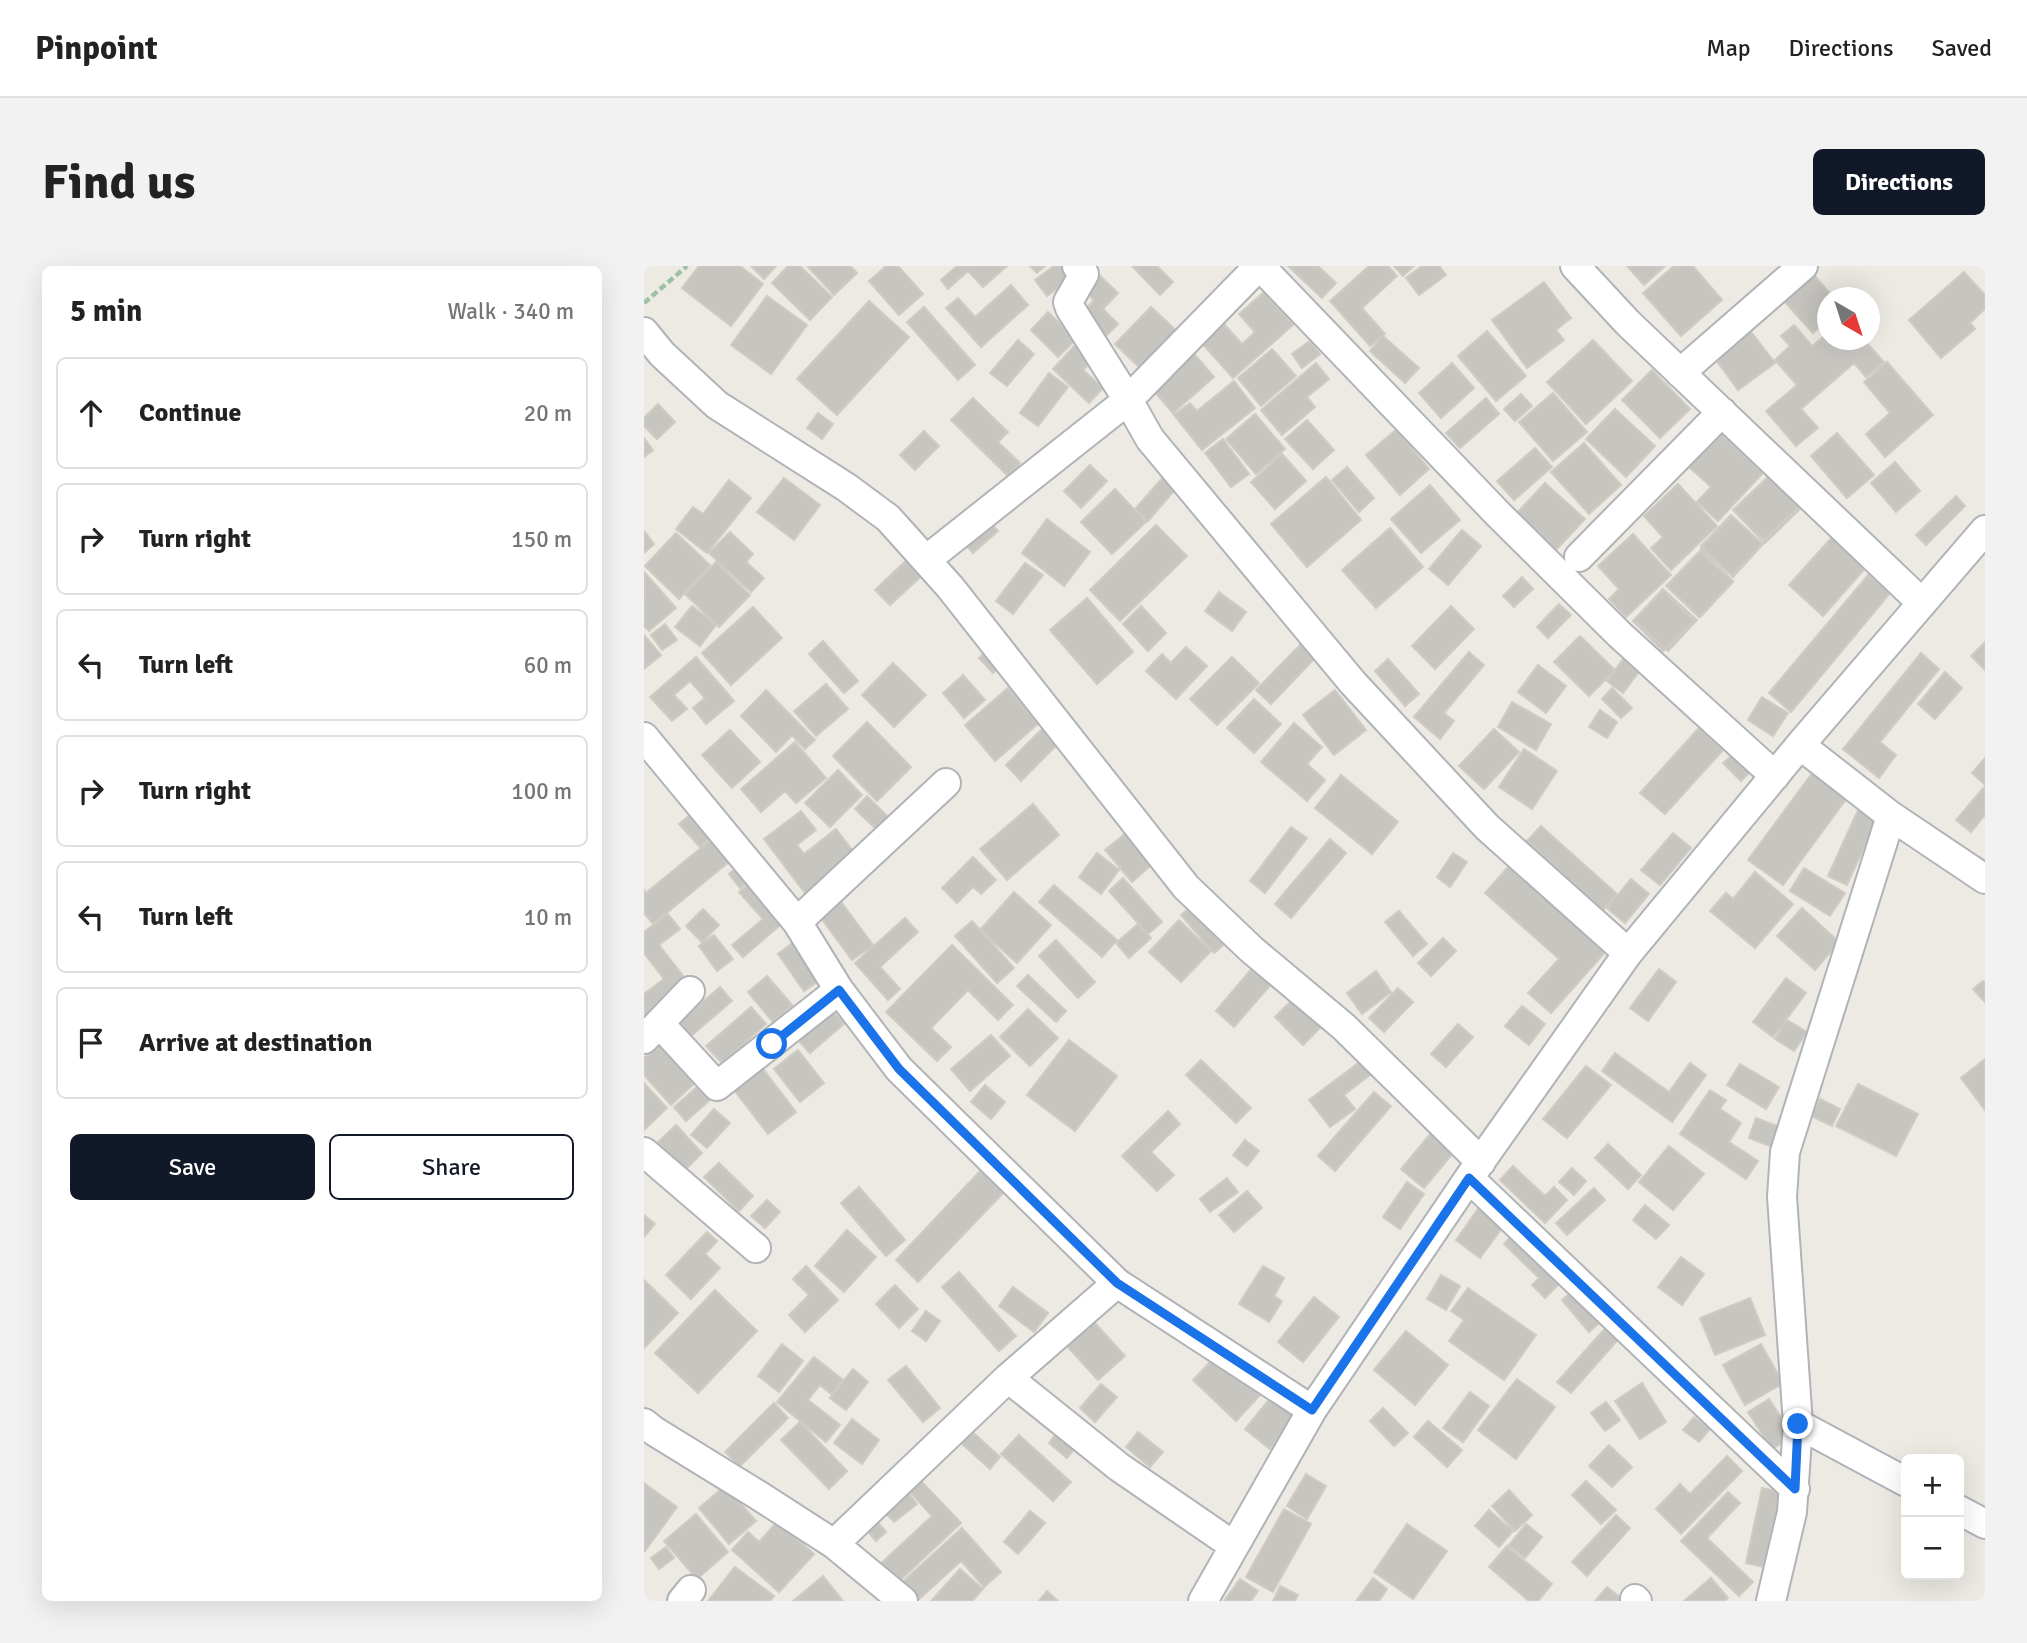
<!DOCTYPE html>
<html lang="en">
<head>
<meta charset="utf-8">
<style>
  :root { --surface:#fff; --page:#f2f2f2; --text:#222; --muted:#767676; --line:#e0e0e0; --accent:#111827 }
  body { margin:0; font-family:Signika,sans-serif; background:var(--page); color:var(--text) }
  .controls { position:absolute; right:21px; bottom:21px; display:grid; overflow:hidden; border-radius:10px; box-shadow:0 7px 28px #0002 }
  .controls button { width:63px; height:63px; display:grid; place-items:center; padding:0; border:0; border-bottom:2px solid var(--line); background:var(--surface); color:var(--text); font:35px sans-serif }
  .compass { position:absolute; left:1173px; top:21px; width:63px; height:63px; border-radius:50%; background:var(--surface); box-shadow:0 7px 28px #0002; rotate:141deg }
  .stop { position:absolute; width:21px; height:21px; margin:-16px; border:5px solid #1a73e8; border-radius:50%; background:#fff }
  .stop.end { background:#1a73e8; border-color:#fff; box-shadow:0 2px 7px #0008 }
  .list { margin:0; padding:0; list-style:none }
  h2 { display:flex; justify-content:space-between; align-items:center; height:91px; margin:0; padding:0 28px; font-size:30px }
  h2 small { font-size:23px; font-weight:400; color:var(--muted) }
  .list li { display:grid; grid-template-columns:46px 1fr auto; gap:21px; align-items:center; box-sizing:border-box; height:112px; margin:0 14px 14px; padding:0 14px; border:2px solid var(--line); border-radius:10px }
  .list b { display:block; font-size:26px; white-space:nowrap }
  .list em { font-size:23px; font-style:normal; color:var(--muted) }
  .actions { display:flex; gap:14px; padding:21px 28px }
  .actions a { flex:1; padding:16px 0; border:2px solid var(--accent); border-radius:10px; text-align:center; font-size:24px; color:var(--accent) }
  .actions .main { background:var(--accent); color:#fff }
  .icon { flex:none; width:38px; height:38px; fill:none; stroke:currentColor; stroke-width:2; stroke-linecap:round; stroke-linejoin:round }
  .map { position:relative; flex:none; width:1341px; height:1335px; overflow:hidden; border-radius:10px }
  header { display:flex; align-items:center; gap:42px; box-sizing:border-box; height:98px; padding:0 35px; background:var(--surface); border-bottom:2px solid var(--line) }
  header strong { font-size:33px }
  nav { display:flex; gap:38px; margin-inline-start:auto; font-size:24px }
  .intro { display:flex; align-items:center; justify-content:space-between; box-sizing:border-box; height:168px; padding:0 42px }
  h1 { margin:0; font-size:49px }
  .button { padding:18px 32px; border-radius:10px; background:var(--accent); color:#fff; font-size:24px; font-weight:700 }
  main { display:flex; gap:42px; padding:0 42px }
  aside { flex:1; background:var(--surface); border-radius:10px; box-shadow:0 7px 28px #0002 }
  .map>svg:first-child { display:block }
</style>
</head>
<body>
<header>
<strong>Pinpoint</strong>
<nav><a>Map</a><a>Directions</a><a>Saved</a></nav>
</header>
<div class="intro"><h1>Find us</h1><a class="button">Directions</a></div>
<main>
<aside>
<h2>5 min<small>Walk · 340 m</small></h2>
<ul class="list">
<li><svg class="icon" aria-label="ahead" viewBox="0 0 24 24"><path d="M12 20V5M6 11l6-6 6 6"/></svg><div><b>Continue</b></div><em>20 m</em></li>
<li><svg class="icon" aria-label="right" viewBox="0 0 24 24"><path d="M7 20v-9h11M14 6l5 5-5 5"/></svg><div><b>Turn right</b></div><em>150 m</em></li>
<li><svg class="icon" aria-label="left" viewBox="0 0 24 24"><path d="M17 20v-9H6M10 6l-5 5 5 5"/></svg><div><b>Turn left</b></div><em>60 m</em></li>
<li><svg class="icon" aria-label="right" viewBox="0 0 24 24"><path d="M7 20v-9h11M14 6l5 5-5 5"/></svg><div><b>Turn right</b></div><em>100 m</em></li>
<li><svg class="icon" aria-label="left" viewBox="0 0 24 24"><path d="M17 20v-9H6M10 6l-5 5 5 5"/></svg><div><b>Turn left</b></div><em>10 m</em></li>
<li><svg class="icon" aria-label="arrive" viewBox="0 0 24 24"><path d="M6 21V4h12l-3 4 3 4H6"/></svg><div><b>Arrive at destination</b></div></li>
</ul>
<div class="actions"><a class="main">Save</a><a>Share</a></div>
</aside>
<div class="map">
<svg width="1341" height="1335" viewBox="0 0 1341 1335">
  <rect width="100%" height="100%" fill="#eceae3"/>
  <path fill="#c7c5c0" stroke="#d0cbc2" stroke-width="2" d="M55,0H96L119,18L87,60L38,22Z
    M107,0H132L120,13Z
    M144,0H156L188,31L166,54L128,17Z
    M163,0H206L213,7L190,29Z
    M242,0H254L279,28L255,49L225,15Z
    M313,0H363L339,21L324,5L304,23L297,14Z
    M386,0H401L393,7Z
    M410,0H431L436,7L403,30L391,14Z
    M488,0H513L529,16L516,29Z
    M644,0H674L692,17L678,32Z
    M725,0H744L753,10L718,42L741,68L726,80L686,35Z
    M750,0H770L759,10Z
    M778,0H795L802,9L775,29L762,12Z
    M983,0H1021L1000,19Z
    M1030,0H1049L1078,34L1037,70L999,27Z
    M451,5L474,27L459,43L474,58L462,70L438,47L450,34L436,21Z
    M1320,6L1341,29V43L1326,57L1331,63L1297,92L1265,54Z
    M1169,8L1190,32H1184V54L1169,67L1139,34Z
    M900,16L927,52L912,64L920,74L883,102L848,54Z
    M367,19L384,39L337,81L302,42L314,32L331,51Z
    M620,26L649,59L589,112L557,76L579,57L598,78L611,66L595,48Z
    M123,30L163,59L127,108L87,79Z
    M225,35L265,71L193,149L153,113Z
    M280,41L331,99L314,114L263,56Z
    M507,41L536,68L500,106L471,78Z
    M404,46L432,73L414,91L387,64Z
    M1150,59L1168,80L1184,67V74H1220L1240,96L1222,111L1210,97L1157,143L1174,162L1152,180L1122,145L1153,119L1131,94L1146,80L1137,70Z
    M1105,63L1131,97L1094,124L1069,90Z
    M843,65L882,110L852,135L814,90Z
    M739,70L775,102L761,117L726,85Z
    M374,74L390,88L363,120L346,107Z
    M949,74L988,115L942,158L903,116Z
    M666,75L676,88L658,102L648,88Z
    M433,77L450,93L439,104L459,122L445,137L409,103Z
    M546,83L570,111L529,147L505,119Z
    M628,83L652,110L617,140L594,112Z
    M1243,96L1289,149L1241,191L1222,168L1246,147L1220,116Z
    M672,97L685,113L663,131L671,141L638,169L617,144Z
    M808,97L830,122L797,152L775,127Z
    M1008,104L1046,143L1016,172L978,134Z
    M405,107L424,121L394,160L376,147Z
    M590,115L611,142L558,184L530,149L546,137L553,145Z
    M909,127L943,166L909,195L875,156Z
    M877,128L888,140L871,155L860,143Z
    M329,132L364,166L354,176L376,197L364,210L307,154Z
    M842,132L855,148L816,182L802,167Z
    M14,138L31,156L13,173L0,160V152Z
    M971,143L1011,180L982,211L942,173Z
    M174,147L189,158L178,173L163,162Z
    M611,148L641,183L612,208L582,173Z
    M663,154L690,184L669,203L641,173Z
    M752,164L785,203L756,229L722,189Z
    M280,165L295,180L271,204L256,189Z
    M1076,167L1119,207L1074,255L1053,236L1067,221L1045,201Z
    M1193,167L1230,209L1203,232L1167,190Z
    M0,172L9,184L0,191Z
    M579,173L605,208L587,221L561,187Z
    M940,177L977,219L945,248L907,206Z
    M891,182L908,201L870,234L853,215Z
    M638,188L662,215L631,243L607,216Z
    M1251,196L1276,225L1252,246L1227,217Z
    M446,199L463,215L437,242L420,225Z
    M703,201L730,232L715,246L688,214Z
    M522,208L535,219L504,255L491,243Z
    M1125,210L1156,243L1121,277L1089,244Z
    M1125,210L1155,241L1120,274L1090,244Z
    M682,211L717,254L663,301L627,258Z
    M140,212L176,239L150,274L113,246Z
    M85,214L107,232L63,287L32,263L49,241L59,248Z
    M901,217L941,253L912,284L872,248Z
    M1034,218L1073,260L1027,304L1007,282L1019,271L1000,250Z
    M786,219L816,254L777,287L747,253Z
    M471,223L502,256L468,288L437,256Z
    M1312,230L1321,240L1282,279L1272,269Z
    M1087,249L1118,278L1088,310L1057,280Z
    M1088,250L1119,278L1089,311L1057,282Z
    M403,253L446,286L420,320L378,287Z
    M345,255L354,265L329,287L320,277Z
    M512,259L543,290L476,355L446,324Z
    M746,262L779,301L732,342L698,304Z
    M818,264L837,280L804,319L785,303Z
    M1,266L10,278L0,287V267Z
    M86,266L109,288L102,296L120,312L107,326L65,287Z
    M32,267L66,299L35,333L1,300Z
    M989,268L1027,309L982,351L965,333L975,323L954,300Z
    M1190,269L1224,299L1179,350L1145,319Z
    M1057,284L1089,315L1055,351L1022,320Z
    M1056,285L1089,316L1056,351L1023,320Z
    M268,289L283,305L246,339L231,324Z
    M72,296L106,329L75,361L41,328Z
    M381,297L399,309L369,348L352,335Z
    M1,307L32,342L5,365L0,360Z
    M1225,308L1246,327L1147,446L1125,427Z
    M878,311L889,323L870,341L859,330Z
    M1019,323L1053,354L1024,385L990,354Z
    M1019,324L1050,355L1019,385L989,355Z
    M575,326L602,346L588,365L561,345Z
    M443,332L489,386L453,418L406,364Z
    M915,338L927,349L904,372L893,361Z
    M48,340L72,359L56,380L31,361Z
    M497,340L522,367L504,385L479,358Z
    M807,340L830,363L791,403L768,380Z
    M109,341L138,372L87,419L58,387Z
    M21,358L33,374L18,384L7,369Z
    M0,369L17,389L0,403Z
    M936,370L971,404L945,430L910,396Z
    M179,375L214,415L200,427L165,388Z
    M1341,376V404L1327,390Z
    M658,377L672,391L627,438L612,424Z
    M542,381L563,400L532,433L502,405L518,388L527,397Z
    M346,382L360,396L349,407L335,392Z
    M825,386L840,399L800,447L810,455L796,473L770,451Z
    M1277,387L1295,403L1236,476L1252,489L1235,512L1199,483Z
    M983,388L999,400L979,427L963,415Z
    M52,391L90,435L62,458L49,442L61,432L46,415L30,429L43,443L28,455L6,431Z
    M588,391L615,417L573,459L546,433Z
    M744,393L775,428L761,440L731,405Z
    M249,397L282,429L250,461L218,429Z
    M894,399L922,420L902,447L874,426Z
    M1301,406L1318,422L1291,453L1274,438Z
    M319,409L341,434L320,452L299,427Z
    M182,418L204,443L172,470L150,445Z
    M364,422L394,458L351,495L321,459Z
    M968,422L988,442L977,452L958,433Z
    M122,424L171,474L161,483L148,469L132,486L97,450Z
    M691,424L722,464L690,489L659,449Z
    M1118,431L1144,447L1129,470L1104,454Z
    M610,433L637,458L610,487L583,462Z
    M868,436L907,458L892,484L854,461Z
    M956,444L973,456L963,472L945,461Z
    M223,456L267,501L233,535L189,490Z
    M650,457L678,481L663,498L681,514L663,535L617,496Z
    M403,458L418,474L377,515L362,499Z
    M1055,462L1079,484L1021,548L996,527Z
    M850,463L875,486L840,523L815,500Z
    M86,464L116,496L88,522L58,489Z
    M151,476L182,512L152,537L141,525L117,546L97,523Z
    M880,483L913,505L888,543L855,521Z
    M1091,487L1108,504L1097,515L1079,497Z
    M1341,492V519L1328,507Z
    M194,504L218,529L186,561L161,537Z
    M1169,506L1203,532L1139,619L1104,594Z
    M697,509L754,556L728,588L671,542Z
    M1341,520V549L1327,566L1312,554Z
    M223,530L244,551L232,563L211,543Z
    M389,538L415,569L363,614L336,583Z
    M52,544L72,567L56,581L35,558Z
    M1214,544L1233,553L1203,619L1184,610Z
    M157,545L172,564L153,579L160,588L192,563L212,589L161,627L120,573Z
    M897,560L973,628L959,644L883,575Z
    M647,561L663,572L621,627L606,615Z
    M487,563L513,594L488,616L461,584Z
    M1029,567L1047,582L1016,619L997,604Z
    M74,568L92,590L9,658L0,647V624L2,627Z
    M686,573L702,587L647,652L631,638Z
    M453,587L475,604L457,628L435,611Z
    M809,587L823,596L806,621L793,611Z
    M329,591L352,614L337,628L329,621L313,637L298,622Z
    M99,597L110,611L96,622L85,608Z
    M866,599L963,684L907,747L884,727L915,693L841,627Z
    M1160,602L1201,627L1186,650L1146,625Z
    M1111,606L1149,638L1111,682L1066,645L1082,627L1089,633Z
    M479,612L518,656L504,668L465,625Z
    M987,613L1005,628L981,657L963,642Z
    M107,616L141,655L99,691L88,679L119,653L95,626Z
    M410,619L473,674L458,691L395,636Z
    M370,626L407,659L373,697L336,664Z
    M195,633L229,679L208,694L174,648Z
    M551,637L584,675L570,687L537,649Z
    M1158,642L1195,676L1171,704L1133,670Z
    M59,643L75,659L58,676L42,660Z
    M755,645L783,678L769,690L741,656Z
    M24,648L36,663L15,679L44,716L0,751V728L20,713L0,687V666Z
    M261,652L274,666L236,701L256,723L244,734L211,697Z
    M535,654L567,685L537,716L505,686Z
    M328,655L370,702L353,717L311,670Z
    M494,658L507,672L485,692L472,677Z
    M70,669L89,693L73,705L55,680Z
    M799,672L812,685L787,710L774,697Z
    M152,674L179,712L160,725L134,688Z
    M412,674L451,716L434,732L395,690Z
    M308,679L369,739L354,754L324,724L287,762L307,781L293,795L242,746Z
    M610,700L629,716L590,761L572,745Z
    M1015,703L1032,716L1004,755L986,742Z
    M732,705L747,726L718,748L703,727Z
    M384,709L422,745L412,756L373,720Z
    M123,710L148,739L129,756L104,726Z
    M1142,712L1162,727L1129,771L1109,756Z
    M1339,715L1341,717V736L1329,723Z
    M76,721L88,735L47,770L35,756Z
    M754,722L769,736L740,766L725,752Z
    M651,731L679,759L659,779L631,751Z
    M878,740L901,758L885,779L861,760Z
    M107,741L122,758L78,797L62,780Z
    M187,743L200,758L166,787L153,773Z
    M384,743L414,772L386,800L356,771Z
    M1143,754L1163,766L1150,785L1131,773Z
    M814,758L829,771L802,801L787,788Z
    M347,769L366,790L326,825L307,803Z
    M21,774L56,812L27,839L0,809V792Z
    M425,774L473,810L431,865L383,829Z
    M154,784L180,817L156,836L130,803Z
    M971,787L1025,826L1046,797L1062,809L1028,856L958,805Z
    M721,792L731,805L700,829L711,843L686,861L665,834Z
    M1341,793V844L1317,812Z
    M557,794L607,842L592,857L542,809Z
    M1096,798L1135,821L1122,843L1083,819Z
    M116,799L152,846L124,868L87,820Z
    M942,800L967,819L923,872L899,853Z
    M62,813L74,827L42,855L30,841Z
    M0,817L23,842L0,864Z
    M1214,818L1274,848L1252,890L1192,860Z
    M341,819L361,836L347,853L327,836Z
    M1066,824L1082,834L1076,843L1097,857L1085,876L1114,895L1102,913L1036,868Z
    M730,826L747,840L691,905L674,890Z
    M1176,833L1196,843L1188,860L1167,850Z
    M70,843L86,857L63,882L47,869Z
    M524,845L536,858L507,886L530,909L513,925L478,890Z
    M1112,852L1136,861L1128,881L1105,872Z
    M32,859L58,887L41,904L14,876Z
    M793,860L816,879L780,922L757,903Z
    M601,874L615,885L603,900L589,889Z
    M964,878L997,909L984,923L951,892Z
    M1025,880L1060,908L1029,944L995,916Z
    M75,897L109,930L95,945L60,911Z
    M869,900L901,930L910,921L923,934L901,957L856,914Z
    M928,902L942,915L930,929L915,916Z
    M338,903L361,925L274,1016L252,994Z
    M583,912L594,926L566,946L556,933Z
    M763,916L780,928L756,963L739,951Z
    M215,921L261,974L242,990L197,937Z
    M950,922L961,934L923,969L912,957Z
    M603,925L618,942L590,966L575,949Z
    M123,934L136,946L121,962L107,950Z
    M1001,939L1025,959L1012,973L989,954Z
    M836,940L861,958L836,992L812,974Z
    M0,949L11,958L0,971Z
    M203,964L232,991L200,1026L171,1000Z
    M872,965L921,1012L901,1032L888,1019L895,1012L860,978Z
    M63,966L73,975L61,988L76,1002L47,1033L22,1009Z
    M1037,991L1060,1008L1038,1039L1014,1021Z
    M162,1000L194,1034L161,1066L145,1049L165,1029L149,1013Z
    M619,1000L640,1012L630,1030L638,1035L625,1056L595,1038Z
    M315,1006L372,1070L355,1085L298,1021Z
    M797,1009L816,1020L802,1044L783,1033Z
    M0,1014L34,1047L0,1082Z
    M251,1019L274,1043L255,1062L232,1038Z
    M369,1021L404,1047L390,1066L355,1040Z
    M933,1021L961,1052L945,1066L918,1034Z
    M824,1022L892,1069L860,1114L805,1075L820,1054L807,1045Z
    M71,1024L113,1065L54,1127L11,1087Z
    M670,1031L695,1051L659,1096L634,1076Z
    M1106,1032L1121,1069L1071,1089L1056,1052Z
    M282,1045L296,1055L282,1075L268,1065Z
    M449,1055L481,1090L454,1114L422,1079Z
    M965,1058L978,1069L927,1127L913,1116Z
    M762,1065L804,1099L771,1139L730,1104Z
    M138,1078L159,1095L135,1126L114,1110Z
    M1117,1078L1139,1117L1101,1139L1079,1099Z
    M574,1088L616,1129L592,1155L549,1114Z
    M170,1091L199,1114L187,1128L176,1119L164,1134L196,1159L182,1176L133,1136Z
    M262,1100L296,1142L279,1156L244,1114Z
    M209,1103L224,1116L202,1144L186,1132Z
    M873,1113L911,1141L872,1193L834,1164Z
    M998,1117L1022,1156L996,1173L971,1135Z
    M457,1118L473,1131L451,1156L436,1142Z
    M826,1126L845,1140L819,1176L799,1162Z
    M628,1130L653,1151L626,1183L601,1163Z
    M1125,1133L1149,1170L1128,1183L1104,1146Z
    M962,1136L976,1154L961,1165L947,1147Z
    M130,1137L144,1152L96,1200L81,1186Z
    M739,1142L764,1167L750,1180L726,1155Z
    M1050,1151L1066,1163L1055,1176L1039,1164Z
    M208,1153L235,1174L218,1198L190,1177Z
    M784,1155L818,1184L803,1201L770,1171Z
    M156,1156L203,1205L185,1223L137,1174Z
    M320,1158L356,1191L346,1203L309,1170Z
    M414,1165L433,1180L423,1192L405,1177Z
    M494,1166L519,1186L506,1201L482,1181Z
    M375,1169L427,1216L409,1235L357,1188Z
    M965,1179L988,1201L968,1221L945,1200Z
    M1083,1190L1098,1205L1037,1268L1012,1243L1036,1218L1046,1228Z
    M662,1208L682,1220L663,1253L643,1240Z
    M277,1215L317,1257L250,1320L232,1302L288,1250L266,1226Z
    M942,1215L972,1244L957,1258L928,1229Z
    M0,1217L33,1241L1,1285H0Z
    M81,1220L112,1255L85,1278L55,1242Z
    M1118,1222L1136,1226L1120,1301L1102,1297Z
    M865,1224L888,1249L871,1265L848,1240Z
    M263,1226L273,1238L250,1256L240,1245Z
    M1084,1226L1096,1237L1063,1272L1109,1316L1095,1330L1037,1275Z
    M640,1243L667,1258L629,1326L602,1311Z
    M845,1244L869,1265L855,1281L831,1260Z
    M386,1245L401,1257L374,1288L360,1276Z
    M52,1248L84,1286L53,1313L20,1275Z
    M972,1249L986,1262L943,1310L928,1296Z
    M231,1253L242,1266L232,1275L220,1261Z
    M133,1256L170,1288L135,1326L88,1284L104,1266L115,1276Z
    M763,1258L803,1285L769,1333L730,1306Z
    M882,1258L898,1271L881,1292L865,1279Z
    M318,1262L357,1306L340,1321L317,1295L273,1335H270L255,1319Z
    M863,1280L908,1318L894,1335H885L845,1301Z
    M22,1281L30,1292L15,1303L7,1292Z
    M91,1301L130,1330L126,1335H64Z
    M316,1303L339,1323L328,1335H287Z
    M179,1310L199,1335H149Z
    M729,1312L743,1323L735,1335H712Z
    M1067,1312L1084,1332L1081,1335H1040Z
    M596,1313L614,1325L607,1335H580Z
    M636,1320L654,1329L651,1335H629Z
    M963,1321L981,1335H951Z
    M403,1325L414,1335H395Z"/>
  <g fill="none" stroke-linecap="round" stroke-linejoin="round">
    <defs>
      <path id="minor" d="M615,0L484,134L506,173L709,417L843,561L984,687
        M616,0L853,247L976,369L1131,510
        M931,0L984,57L1278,337
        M0,66L18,88L73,139L202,221L244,252L306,321L542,621L608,684L700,761L837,896
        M1036,107L1159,0
        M935,291L1078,146
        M282,294L484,134L426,42L424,36L440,8L433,0
        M0,471L153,656L195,724L255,803L473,1017L668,1144
        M1156,479L1247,550L1341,613
        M153,656L302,517
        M15,757L73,820L195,724
        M0,773L46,725
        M0,886L112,982
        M825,912L1151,1223
        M364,1112L475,1201L590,1280
        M0,1157L10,1165L114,1229L190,1278L259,1335
        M1154,1158L1262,1216
        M1315,1244L1341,1258
        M190,1278L364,1112L473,1017
        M991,1333L993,1335
        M38,1335L47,1324
        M559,1335L668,1144L825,912L984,687L1156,479L1341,264
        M1127,1335L1148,1246L1154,1158L1138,931L1141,886L1247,550"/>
    </defs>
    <use href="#minor" stroke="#b0b3b7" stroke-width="32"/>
    <path stroke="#9dc1a6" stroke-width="4.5" stroke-dasharray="7 3.5" stroke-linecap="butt" d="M0,37L43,0"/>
    <use href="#minor" stroke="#fff" stroke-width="28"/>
  </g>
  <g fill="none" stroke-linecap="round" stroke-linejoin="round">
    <path stroke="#1a73e8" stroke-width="9" d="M128,778L195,724L255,803L473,1017L668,1144L825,912L1151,1223L1154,1158"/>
  </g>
</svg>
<div class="controls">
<button>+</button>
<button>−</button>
</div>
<svg class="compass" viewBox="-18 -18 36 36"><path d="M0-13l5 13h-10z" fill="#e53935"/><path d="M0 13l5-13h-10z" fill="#767676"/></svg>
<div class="stop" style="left:128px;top:778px"></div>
<div class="stop end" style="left:1154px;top:1158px"></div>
</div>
</main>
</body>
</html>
